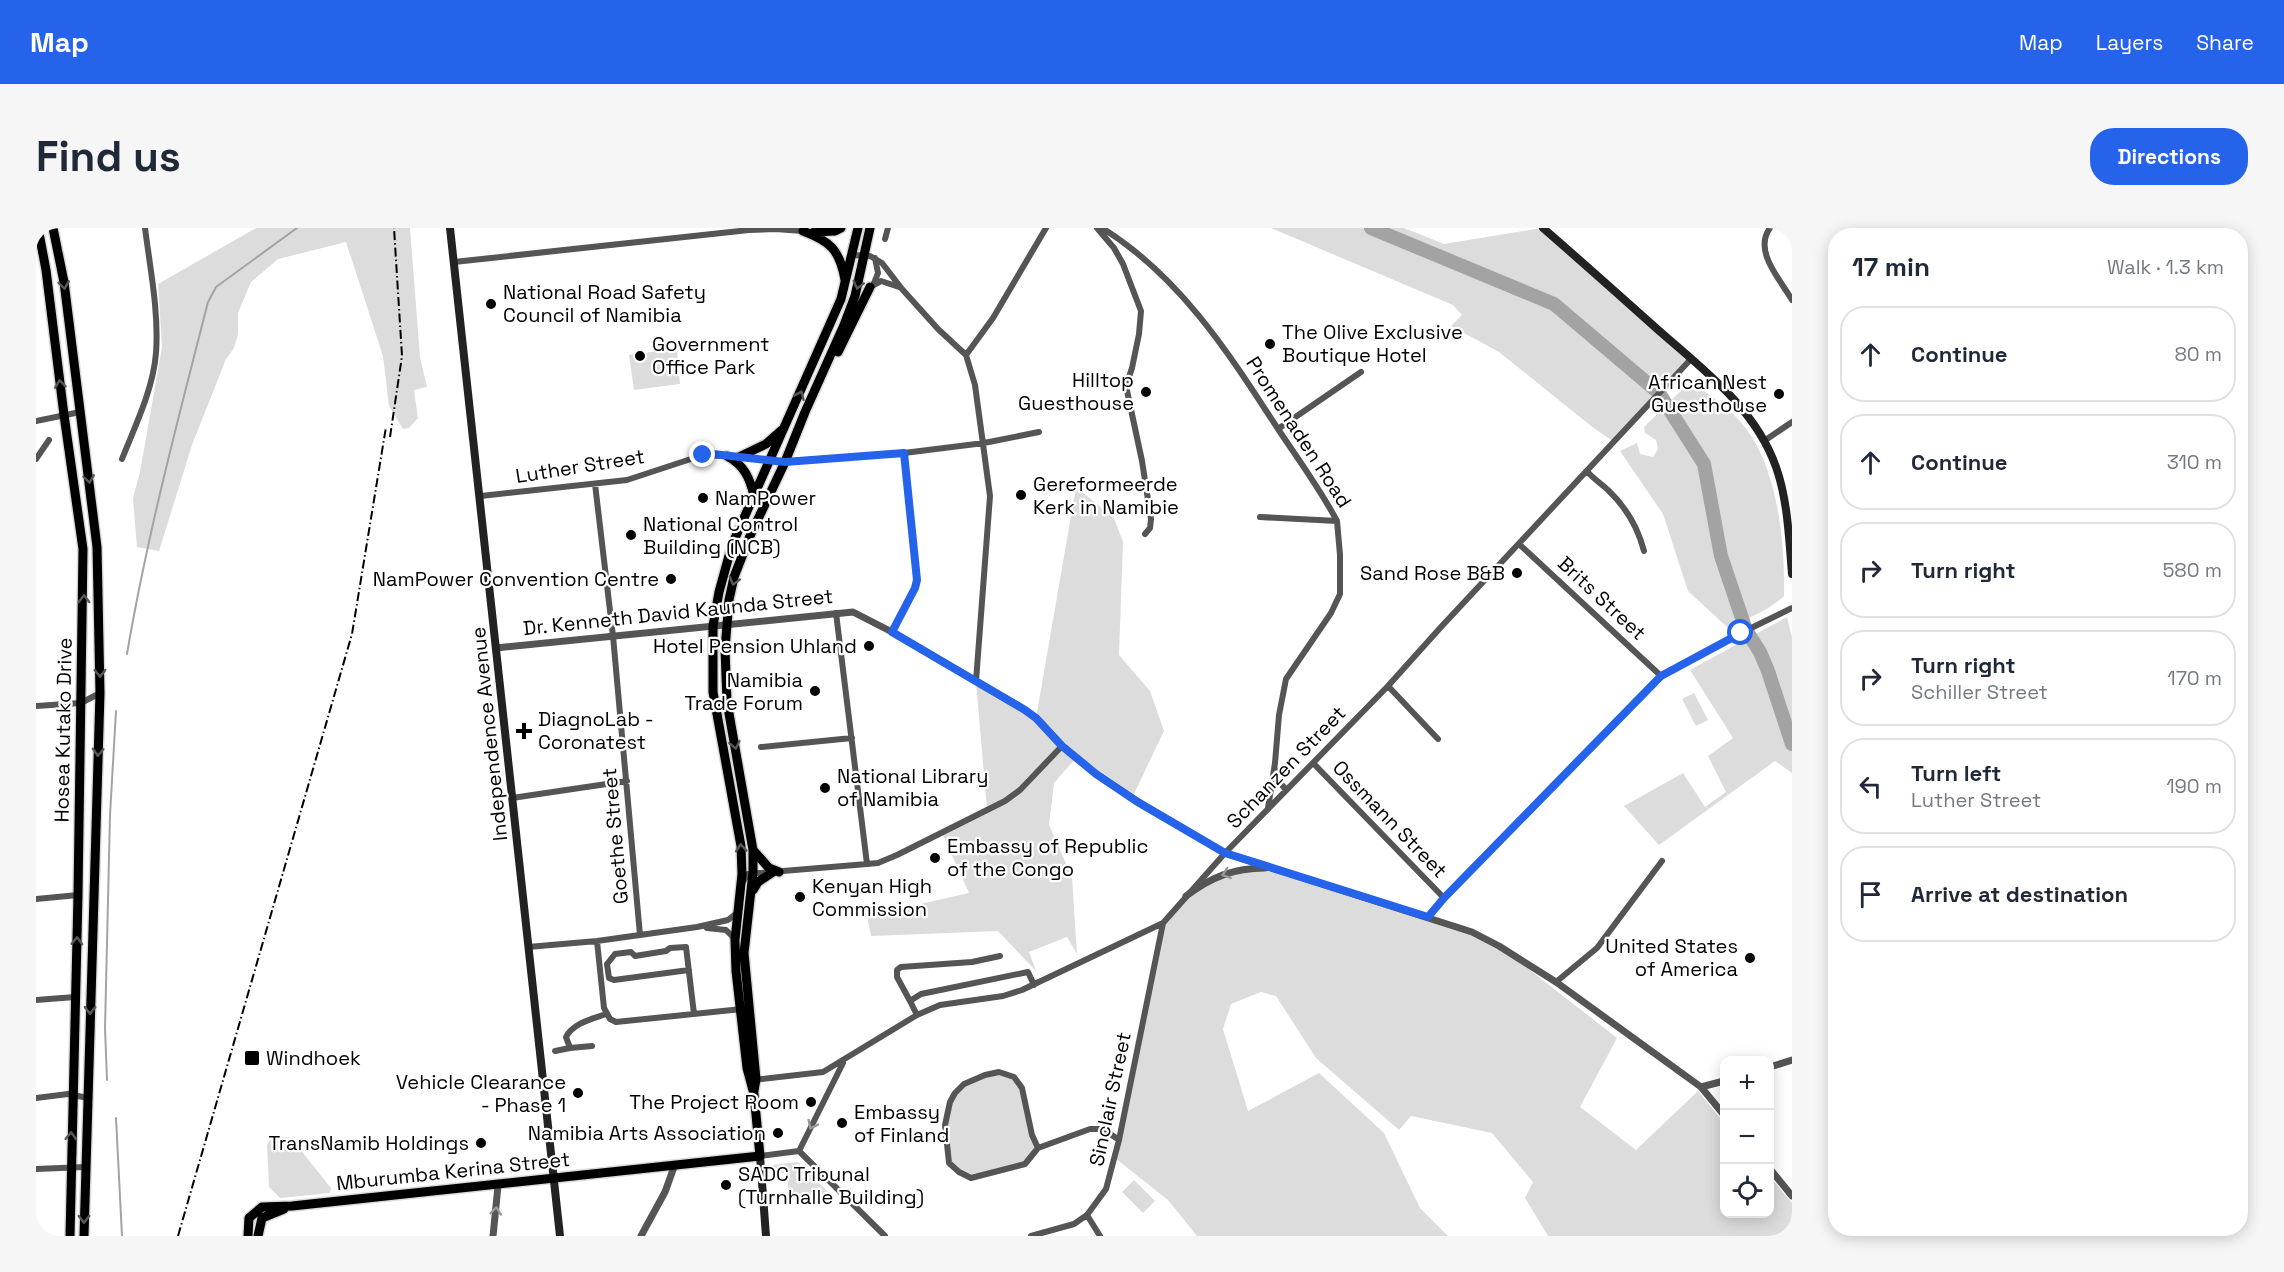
<!DOCTYPE html>
<html lang="en">
<head>
<meta charset="utf-8">
<style>
  :root { --surface:#fff; --page:#f6f6f7; --text:#1f2937; --muted:#747a83; --line:#e0e1e3; --accent:#2563eb }
  body { margin:0; font-family:"Space Grotesk",sans-serif; background:var(--page); color:var(--text) }
  .controls { position:absolute; right:18px; bottom:18px; display:grid; overflow:hidden; border-radius:12px; box-shadow:0 3px 15px #0003 }
  .controls button { width:54px; height:54px; display:grid; place-items:center; padding:0; border:0; border-bottom:2px solid var(--line); background:var(--surface); color:var(--text); font:30px sans-serif }
  .stop { position:absolute; width:18px; height:18px; margin:-14px; border:4px solid #2563eb; border-radius:50%; background:#fff }
  .stop.end { background:#2563eb; border-color:#fff; box-shadow:0 2px 6px #0008 }
  .list { margin:0; padding:0; list-style:none }
  h2 { display:flex; justify-content:space-between; align-items:center; height:78px; margin:0; padding:0 24px; font-size:26px }
  h2 small { font-size:20px; font-weight:400; color:var(--muted) }
  .list li { display:grid; grid-template-columns:39px 1fr auto; gap:18px; align-items:center; box-sizing:border-box; height:96px; margin:0 12px 12px; padding:0 12px; border:2px solid var(--line); border-radius:24px }
  .list b { display:block; font-size:22px; white-space:nowrap }
  .list p { margin:0; font-size:20px; white-space:nowrap; color:var(--muted) }
  .list em { font-size:20px; font-style:normal; color:var(--muted) }
  .icon { flex:none; width:33px; height:33px; fill:none; stroke:currentColor; stroke-width:2; stroke-linecap:round; stroke-linejoin:round }
  .map { position:relative; flex:none; width:1756px; height:1008px; overflow:hidden; border-radius:24px }
  header { display:flex; align-items:center; gap:36px; box-sizing:border-box; height:84px; padding:0 30px; background:var(--accent); color:#fff }
  header strong { font-size:28px }
  nav { display:flex; gap:33px; margin-inline-start:auto; font-size:21px }
  .intro { display:flex; align-items:center; justify-content:space-between; box-sizing:border-box; height:144px; padding:0 36px }
  h1 { margin:0; font-size:42px }
  .button { padding:15px 27px; border-radius:24px; background:var(--accent); color:#fff; font-size:21px; font-weight:700 }
  main { display:flex; gap:36px; padding:0 36px }
  aside { flex:1; background:var(--surface); border-radius:24px; box-shadow:0 3px 15px #0003 }
  .map>svg:first-child { display:block }
</style>
</head>
<body>
<header>
<strong>Map</strong>
<nav><a>Map</a><a>Layers</a><a>Share</a></nav>
</header>
<div class="intro"><h1>Find us</h1><a class="button">Directions</a></div>
<main>
<div class="map">
<svg width="1756" height="1008" viewBox="0 0 1756 1008">
  <rect width="100%" height="100%" fill="#fff"/>
  <path fill="#dcdcdc" d="M220,0H374L384,129L391,159L378,162L382,190L373,200L367,201L353,178L347,128L310,14L242,31L215,54L202,85V106L198,120L190,131L156,217L123,323L101,319L97,270L104,244L126,119L122,56Z
    M1235,0H1368L1408,16L1506,0L1655,131L1578,214L1555,198L1463,124L1415,98L1426,87L1417,77Z
    M638,121L641,123L644,156L598,162L593,127Z
    M1655,153C1670,165 1688,176 1701,190C1742,232 1749,313 1748,368C1732,383 1711,391 1691,399L1652,363L1627,286L1584,223L1601,215L1604,226L1617,229L1622,221L1620,212L1609,205L1608,199Z
    M1040,259L1078,290L1087,314L1083,427L1114,463L1128,503L1096,570L1040,530L1018,555L1013,597L1036,649L1041,726L1031,709L993,724L1000,743L962,703L835,708L831,688L933,665L906,605L951,582L940,453L1000,490Z
    M1751,389L1756,409V545L1739,533L1623,617L1588,578L1647,545L1669,579L1690,564L1672,528L1697,510L1654,442Z
    M1658,465L1672,492L1660,498L1646,471Z
    M1235,640L1436,704L1463,718L1581,810L1544,879L1600,922L1662,863L1688,895V986H1734V949L1756,975V1008H1512L1489,970L1497,954L1456,905L1375,888L1363,902L1280,830L1240,768L1225,764L1195,776L1187,801L1212,883L1283,845L1348,905L1384,980L1412,1008H1161L1132,972L1079,930L1127,695L1150,668L1191,644Z
    M963,844L983,854L1002,920L989,936L935,950L913,935C910,909 903,874 928,856C936,849 953,847 963,844Z
    M248,909L255,910L295,960L294,965L244,970L233,959L231,917L235,911Z
    M762,934L796,968L753,970L751,945H738L737,937Z
    M1098,952L1119,973L1107,985L1086,964Z"/>
  <g fill="none" stroke-linecap="round" stroke-linejoin="round">
    <path stroke="#a3a3a3" stroke-width="2" d="M91,426C111,308 142,191 172,74L180,59L261,0
      M71,852L69,800L74,587L80,483
      M80,890L86,1008"/>
    <path stroke="#a3a3a3" stroke-width="14" d="M1335,0L1518,76L1623,165L1668,236L1685,328L1710,402L1724,424L1732,443L1756,516"/>
    <defs>
      <path id="primary" d="M2,0L10,42L28,187L47,321L42,667L34,1008
        M17,0L28,54L61,319L64,465L48,1008
        M767,3C794,13 804,22 809,52
        M778,4L799,3L805,0
        M802,124L834,59
        M691,228C708,237 714,250 718,268
        M703,229L730,216L746,202
        M717,622L733,640L743,644
        M717,662L722,654L737,644
        M718,863L720,851L708,725L717,644V622L691,474L689,421L693,372L698,349L714,308L749,234L769,184L808,97L819,68L834,0
        M212,1008L213,990L226,979L256,978L724,928L718,866L711,840L700,743L699,712L706,646L705,618L677,464V398L683,364L696,317L805,71L822,0
        M222,1008L226,990L248,981"/>
    </defs>
    <use href="#primary" stroke="#dbdbdb" stroke-width="12"/>
    <path stroke="#555" stroke-width="6" d="M1061,0L1078,20L1087,36L1105,83L1103,106L1096,140L1090,158L1106,233L1115,291L1114,300L1109,306
      M1066,0C1144,48 1194,127 1242,201C1262,231 1284,261 1301,293L1304,327V366L1295,385L1250,451L1243,487L1239,535L1232,580
      M1734,0C1717,23 1744,51 1756,72
      M849,11L852,0
      M817,27L834,28L846,35L866,61L902,101L930,127L939,157L954,268L940,453
      M418,34L713,2L739,1L767,3
      M838,55L842,45L839,30
      M834,59L845,53L863,59
      M930,127L957,90L1010,0
      M0,193L44,184
      M1242,201L1325,144
      M1728,213L1756,194
      M705,229L749,234L868,225L948,215L1003,204
      M0,231L13,212
      M86,231C99,198 117,162 120,125C123,84 114,40 109,0
      M1551,243C1557,251 1565,255 1572,262C1590,279 1602,300 1608,323
      M559,256L577,408L604,707
      M445,268L591,252L667,227L692,228
      M1224,289L1301,293
      M1483,316L1625,448
      M800,385L831,636
      M856,404L879,360L881,352L868,225
      M1352,458L1402,511
      M0,478L45,475L64,465
      M725,519L816,510
      M1277,535L1408,670
      M1240,542L1241,551L1250,562
      M476,570L591,553
      M706,655L712,646L831,636L842,635L861,627L969,573L984,562L1026,518
      M0,671L42,667
      M1392,689L1408,670L1625,448L1705,405L1756,380
      M671,700L690,702L699,711
      M561,713L568,780L574,791L580,794L706,781
      M492,719L561,713L661,699L692,692L702,684
      M964,728L936,734L865,739L861,742V749L874,773L885,766L992,744L998,757
      M653,742L578,752L573,750L571,736L579,726L595,724L599,728L630,723L634,720L650,719L658,786
      M1520,754L1561,720L1626,633
      M0,772L39,769
      M874,773L881,787
      M556,818L534,820L530,809C537,795 556,791 570,786
      M519,823L534,820
      M718,852L787,844L881,787L904,777L967,768L986,762L1127,695L1189,625L1352,458L1405,399L1655,131
      M0,870L32,866L52,870
      M1002,920L996,907L986,860L978,849L963,844L949,847L928,856L919,865L914,874L909,897L913,935L923,944L935,950L989,936L1002,920L1054,901H1067L1083,912
      M763,923L849,1008
      M763,923L807,835
      M724,928L763,923
      M0,941L49,939
      M1051,987L1064,1008
      M995,1008L1038,996L1051,987L1070,961L1083,912L1127,695"/>
    <path stroke="#555" stroke-width="7" d="M460,420L817,384L856,404L989,482L1000,490L1026,518L1060,546L1104,575L1189,625L1436,704L1463,718L1520,754L1665,859L1688,887
      M1150,668C1175,649 1198,640 1229,640
      M1734,839L1756,832
      M1665,859L1688,853
      M1734,941L1756,968
      M457,1008L462,958
      M605,1008L629,964L638,939"/>
    <path stroke="#222" stroke-width="8" d="M414,0L524,1008
      M1507,0C1545,33 1582,66 1620,100C1665,140 1719,179 1740,239C1752,273 1753,311 1756,346
      M724,928L730,1008"/>
    <use href="#primary" stroke="#000" stroke-width="9"/>
    <path stroke="#000" stroke-width="2" stroke-dasharray="9 3 1.5 3" stroke-linecap="butt" d="M354,209L366,128L358,0
      M142,1008L316,406L350,199"/>
  </g>
  <defs><path id="oneway-chevron" d="M-2-3.5L2.5 0L-2 3.5" fill="none" stroke-width="1.6" stroke-linecap="round" stroke-linejoin="round" transform="scale(1.5)"/></defs>
  <g stroke="#595959">
    <use href="#oneway-chevron" transform="translate(28 57) rotate(82)"/>
    <use href="#oneway-chevron" transform="translate(822 57) rotate(104)"/>
    <use href="#oneway-chevron" transform="translate(24 156) rotate(-97)"/>
    <use href="#oneway-chevron" transform="translate(764 167) rotate(-66)"/>
    <use href="#oneway-chevron" transform="translate(53 251) rotate(82)"/>
    <use href="#oneway-chevron" transform="translate(698 353) rotate(105)"/>
    <use href="#oneway-chevron" transform="translate(48 371) rotate(-90)"/>
    <use href="#oneway-chevron" transform="translate(64 445) rotate(89)"/>
    <use href="#oneway-chevron" transform="translate(699 517) rotate(79)"/>
    <use href="#oneway-chevron" transform="translate(62 524) rotate(92)"/>
    <use href="#oneway-chevron" transform="translate(705 620) rotate(-94)"/>
    <use href="#oneway-chevron" transform="translate(41 713) rotate(-88)"/>
    <use href="#oneway-chevron" transform="translate(54 782) rotate(91)"/>
    <use href="#oneway-chevron" transform="translate(35 908) rotate(-88)"/>
    <use href="#oneway-chevron" transform="translate(48 991) rotate(91)"/>
  </g>
  <g stroke="#999">
    <use href="#oneway-chevron" transform="translate(1190 646) rotate(161)"/>
    <use href="#oneway-chevron" transform="translate(776 897) rotate(116)"/>
    <use href="#oneway-chevron" transform="translate(460 983) rotate(-84)"/>
  </g>
  <g fill="none" stroke-linecap="round" stroke-linejoin="round">
    <path stroke="#2563eb" stroke-width="8" d="M667,227L677,226L749,234L868,225L881,352L879,360L856,404L989,482L1000,490L1026,518L1060,546L1100,573L1189,625L1392,689L1408,670L1625,448L1705,405"/>
  </g>
  <g fill="#000" stroke="#fff" stroke-width="2">
    <circle cx="455" cy="76" r="6"/>
    <circle cx="1234" cy="116" r="6"/>
    <circle cx="604" cy="128" r="6"/>
    <circle cx="1110" cy="164" r="6"/>
    <circle cx="1743" cy="166" r="6"/>
    <circle cx="985" cy="267" r="6"/>
    <circle cx="667" cy="270" r="6"/>
    <circle cx="595" cy="307" r="6"/>
    <circle cx="1481" cy="345" r="6"/>
    <circle cx="635" cy="351" r="6"/>
    <circle cx="833" cy="418" r="6"/>
    <circle cx="779" cy="463" r="6"/>
    <path d="M485 494h6v6h6v6h-6v6h-6v-6h-6v-6h6z"/>
    <circle cx="789" cy="560" r="6"/>
    <circle cx="899" cy="630" r="6"/>
    <circle cx="764" cy="669" r="6"/>
    <circle cx="1714" cy="730" r="6"/>
    <rect x="208" y="822" width="16" height="16" rx="3"/>
    <circle cx="542" cy="865" r="6"/>
    <circle cx="775" cy="874" r="6"/>
    <circle cx="806" cy="895" r="6"/>
    <circle cx="742" cy="905" r="6"/>
    <circle cx="445" cy="915" r="6"/>
    <circle cx="690" cy="957" r="6"/>
  </g>
  <g text-anchor="middle" stroke-width="4.5" stroke-linejoin="round" paint-order="stroke">
    <g font-size="20" fill="#000" stroke="#fff" text-anchor="start">
      <text x="467" y="71">National Road Safety<tspan x="467" dy="23">Council of Namibia</tspan></text>
      <text x="1246" y="111">The Olive Exclusive<tspan x="1246" dy="23">Boutique Hotel</tspan></text>
      <text x="616" y="123">Government<tspan x="616" dy="23">Office Park</tspan></text>
      <text x="1098" y="159" text-anchor="end">Hilltop<tspan x="1098" dy="23">Guesthouse</tspan></text>
      <text x="1731" y="161" text-anchor="end">African Nest<tspan x="1731" dy="23">Guesthouse</tspan></text>
      <text x="997" y="263">Gereformeerde<tspan x="997" dy="23">Kerk in Namibie</tspan></text>
      <text x="679" y="277">NamPower</text>
      <text x="607" y="303">National Control<tspan x="607" dy="23">Building (NCB)</tspan></text>
      <text x="1469" y="352" text-anchor="end">Sand Rose B&amp;B</text>
      <text x="623" y="358" text-anchor="end">NamPower Convention Centre</text>
      <text x="821" y="425" text-anchor="end">Hotel Pension Uhland</text>
      <text x="767" y="459" text-anchor="end">Namibia<tspan x="767" dy="23">Trade Forum</tspan></text>
      <text x="502" y="498">DiagnoLab -<tspan x="502" dy="23">Coronatest</tspan></text>
      <text x="801" y="555">National Library<tspan x="801" dy="23">of Namibia</tspan></text>
      <text x="911" y="625">Embassy of Republic<tspan x="911" dy="23">of the Congo</tspan></text>
      <text x="776" y="665">Kenyan High<tspan x="776" dy="23">Commission</tspan></text>
      <text x="1702" y="725" text-anchor="end">United States<tspan x="1702" dy="23">of America</tspan></text>
      <text x="230" y="837">Windhoek</text>
      <text x="530" y="861" text-anchor="end">Vehicle Clearance<tspan x="530" dy="23">- Phase 1</tspan></text>
      <text x="763" y="881" text-anchor="end">The Project Room</text>
      <text x="818" y="891">Embassy<tspan x="818" dy="23">of Finland</tspan></text>
      <text x="730" y="912" text-anchor="end">Namibia Arts Association</text>
      <text x="433" y="922" text-anchor="end">TransNamib Holdings</text>
      <text x="702" y="953">SADC Tribunal<tspan x="702" dy="23">(Turnhalle Building)</tspan></text>
    </g>
    <g font-size="20" fill="#000" stroke="#fff">
      <text transform="translate(1263 204) rotate(57)" y="7">Promenaden Road</text>
      <text transform="translate(544 238) rotate(-9)" y="7">Luther Street</text>
      <text transform="translate(1566 370) rotate(43)" y="7">Brits Street</text>
      <text transform="translate(642 384) rotate(-6)" y="7">Dr. Kenneth David Kaunda Street</text>
      <text transform="translate(27 502) rotate(-89)" y="7">Hosea Kutako Drive</text>
      <text transform="translate(453 506) rotate(-96)" y="7">Independence Avenue</text>
      <text transform="translate(1250 539) rotate(-46)" y="7">Schanzen Street</text>
      <text transform="translate(1354 591) rotate(46)" y="7">Ossmann Street</text>
      <text transform="translate(579 608) rotate(-95)" y="7">Goethe Street</text>
      <text transform="translate(1074 871) rotate(-78)" y="7">Sinclair Street</text>
      <text transform="translate(417 943) rotate(-6)" y="7">Mburumba Kerina Street</text>
    </g>
  </g>
</svg>
<div class="controls">
<button>+</button>
<button>−</button>
<button><svg class="icon" aria-label="locate" viewBox="0 0 24 24"><circle cx="12" cy="12" r="6"/><path d="M12 2v4M12 18v4M2 12h4M18 12h4"/></svg></button>
</div>
<div class="stop" style="left:1705px;top:405px"></div>
<div class="stop end" style="left:667px;top:227px"></div>
</div>
<aside>
<h2>17 min<small>Walk · 1.3 km</small></h2>
<ul class="list">
<li><svg class="icon" aria-label="ahead" viewBox="0 0 24 24"><path d="M12 20V5M6 11l6-6 6 6"/></svg><div><b>Continue</b></div><em>80 m</em></li>
<li><svg class="icon" aria-label="ahead" viewBox="0 0 24 24"><path d="M12 20V5M6 11l6-6 6 6"/></svg><div><b>Continue</b></div><em>310 m</em></li>
<li><svg class="icon" aria-label="right" viewBox="0 0 24 24"><path d="M7 20v-9h11M14 6l5 5-5 5"/></svg><div><b>Turn right</b></div><em>580 m</em></li>
<li><svg class="icon" aria-label="right" viewBox="0 0 24 24"><path d="M7 20v-9h11M14 6l5 5-5 5"/></svg><div><b>Turn right</b><p>Schiller Street</p></div><em>170 m</em></li>
<li><svg class="icon" aria-label="left" viewBox="0 0 24 24"><path d="M17 20v-9H6M10 6l-5 5 5 5"/></svg><div><b>Turn left</b><p>Luther Street</p></div><em>190 m</em></li>
<li><svg class="icon" aria-label="arrive" viewBox="0 0 24 24"><path d="M6 21V4h12l-3 4 3 4H6"/></svg><div><b>Arrive at destination</b></div></li>
</ul>
</aside>
</main>
</body>
</html>
